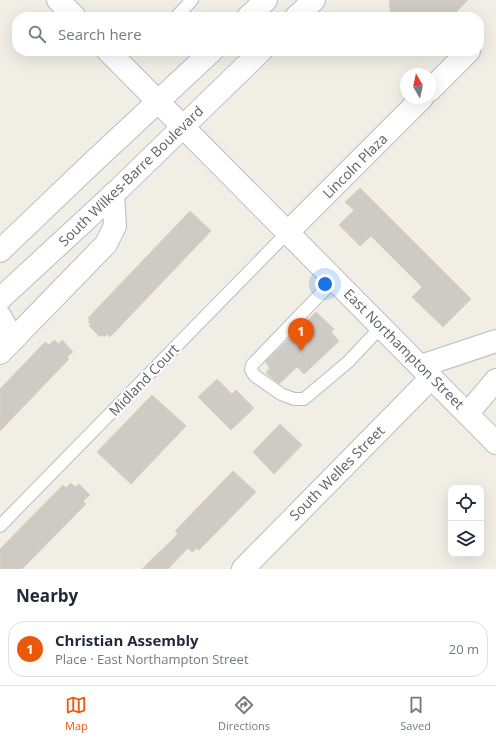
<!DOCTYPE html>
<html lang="en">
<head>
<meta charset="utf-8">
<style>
  :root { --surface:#fff; --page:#f6f6f7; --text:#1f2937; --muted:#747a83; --line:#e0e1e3; --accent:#ea580c }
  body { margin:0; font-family:"Open Sans",sans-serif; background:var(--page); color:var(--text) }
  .controls { position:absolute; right:12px; bottom:12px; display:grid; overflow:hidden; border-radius:8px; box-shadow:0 4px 16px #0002 }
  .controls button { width:36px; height:36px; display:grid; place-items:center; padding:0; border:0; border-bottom:1px solid var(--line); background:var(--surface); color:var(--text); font:20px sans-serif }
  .compass { position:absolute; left:400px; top:68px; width:36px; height:36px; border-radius:50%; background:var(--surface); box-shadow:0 4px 16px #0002; rotate:351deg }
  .you { position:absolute; left:325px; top:284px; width:14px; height:14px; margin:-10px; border:3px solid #fff; border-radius:50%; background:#1a73e8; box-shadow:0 0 0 6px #1a73e833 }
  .badge { display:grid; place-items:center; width:26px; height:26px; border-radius:50%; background:var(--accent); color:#fff; font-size:13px; font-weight:700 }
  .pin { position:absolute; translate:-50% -33px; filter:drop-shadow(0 1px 2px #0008) }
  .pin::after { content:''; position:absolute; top:21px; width:14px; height:12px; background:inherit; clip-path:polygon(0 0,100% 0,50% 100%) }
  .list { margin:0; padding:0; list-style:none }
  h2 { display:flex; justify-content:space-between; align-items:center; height:52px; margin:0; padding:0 16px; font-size:17px }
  h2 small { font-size:13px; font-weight:400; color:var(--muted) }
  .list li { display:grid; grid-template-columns:26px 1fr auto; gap:12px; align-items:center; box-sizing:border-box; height:56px; margin:0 8px 8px; padding:0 8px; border:1px solid var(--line); border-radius:16px }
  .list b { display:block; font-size:15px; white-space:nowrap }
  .list p { margin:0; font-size:13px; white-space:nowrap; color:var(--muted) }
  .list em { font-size:13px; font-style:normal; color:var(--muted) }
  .icon { flex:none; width:22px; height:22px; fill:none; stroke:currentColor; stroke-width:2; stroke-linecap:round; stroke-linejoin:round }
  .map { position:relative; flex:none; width:496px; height:569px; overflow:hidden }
  .search { position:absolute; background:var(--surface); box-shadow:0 4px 16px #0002; left:12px; right:12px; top:12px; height:44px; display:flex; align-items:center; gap:10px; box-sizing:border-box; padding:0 14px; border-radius:16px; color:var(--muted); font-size:15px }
  .sheet { height:116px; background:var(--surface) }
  nav { display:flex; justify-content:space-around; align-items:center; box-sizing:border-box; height:56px; border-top:1px solid var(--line); background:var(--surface); font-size:11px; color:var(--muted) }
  nav a { display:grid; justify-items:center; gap:2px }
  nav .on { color:var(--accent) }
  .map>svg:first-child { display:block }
</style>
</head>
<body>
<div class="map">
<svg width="496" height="569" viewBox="0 0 496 569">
  <rect width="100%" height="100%" fill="#f1eee6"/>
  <path fill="#cecbc4" stroke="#d6d0c3" d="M389,0H468L451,17H391Z
    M360,188L471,299L443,327L412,297L422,287L371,236L360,246L339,225L354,210L345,202Z
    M190,211L211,231L110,337L107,334L104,337L102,335L100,337L89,326L91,325L88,322L90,320L88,318Z
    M316,312L334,329L331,332L339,341L304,374L297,367L279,384L266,373L270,368L265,362Z
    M54,340L59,344L62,340L73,352L67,357L69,359L0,431V389L45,342L49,345Z
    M217,379L232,394L236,390L254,408L231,430L198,397Z
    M152,395L186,426L131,484L97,452Z
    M280,424L302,445L274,474L253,452Z
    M233,471L256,492L199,550L197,548L192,552L188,548L168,569H142L178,534L175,531Z
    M71,483L75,487L79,484L90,495L83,501L86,504L22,569H0V549L63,485L66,488Z"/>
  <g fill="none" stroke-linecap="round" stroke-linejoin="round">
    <defs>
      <path id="service" d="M176,17L192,0
        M334,280L252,365L251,370L255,376L281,394L294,399H304L348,362L381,327
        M0,526L287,233"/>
      <path id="minor" d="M430,90L469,51
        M287,233L422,98
        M0,316L13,340
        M0,353L106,244L115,226L113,194
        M421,366L496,341
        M468,413L496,380
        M243,569L432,377"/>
      <path id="secondary" d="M58,0L75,17
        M248,17L266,0
        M296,17L314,0
        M108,51L496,443
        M0,251L92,163L212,51
        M0,299L119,189L261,51"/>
    </defs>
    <use href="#service" stroke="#b8bcc0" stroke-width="14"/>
    <use href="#minor" stroke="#b8bcc0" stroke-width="24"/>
    <use href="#secondary" stroke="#b9bdc2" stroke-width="24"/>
    <use href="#service" stroke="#fff" stroke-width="12"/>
    <use href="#minor" stroke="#fff" stroke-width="22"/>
    <use href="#secondary" stroke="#fff" stroke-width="22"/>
  </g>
  <g text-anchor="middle" stroke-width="4" stroke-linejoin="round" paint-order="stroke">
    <g font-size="14" fill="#5d6267" stroke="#fff">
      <text transform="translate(355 166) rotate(-45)" y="5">Lincoln Plaza</text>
      <text transform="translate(131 176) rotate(-44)" y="5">South Wilkes-Barre Boulevard</text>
      <text transform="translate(404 349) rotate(45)" y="5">East Northampton Street</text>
      <text transform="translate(144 380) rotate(-46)" y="5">Midland Court</text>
      <text transform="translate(337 473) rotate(-45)" y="5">South Welles Street</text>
    </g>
  </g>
</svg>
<div class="controls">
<button><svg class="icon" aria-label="locate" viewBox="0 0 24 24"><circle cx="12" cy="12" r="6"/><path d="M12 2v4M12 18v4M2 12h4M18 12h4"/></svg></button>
<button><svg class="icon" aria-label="layers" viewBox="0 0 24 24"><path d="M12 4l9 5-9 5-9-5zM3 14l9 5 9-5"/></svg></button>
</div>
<svg class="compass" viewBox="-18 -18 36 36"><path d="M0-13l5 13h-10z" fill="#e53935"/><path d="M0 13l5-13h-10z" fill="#747a83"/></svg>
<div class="you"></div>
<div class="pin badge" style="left:301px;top:351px">1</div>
<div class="search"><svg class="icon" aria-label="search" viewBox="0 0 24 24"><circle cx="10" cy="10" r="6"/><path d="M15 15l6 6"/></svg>Search here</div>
</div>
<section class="sheet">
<h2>Nearby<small></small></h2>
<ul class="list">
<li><span class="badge">1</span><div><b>Christian Assembly</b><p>Place · East Northampton Street</p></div><em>20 m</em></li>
</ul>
</section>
<nav>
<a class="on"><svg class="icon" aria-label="map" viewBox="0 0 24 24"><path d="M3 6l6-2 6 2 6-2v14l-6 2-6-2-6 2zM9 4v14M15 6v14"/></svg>Map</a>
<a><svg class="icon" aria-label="directions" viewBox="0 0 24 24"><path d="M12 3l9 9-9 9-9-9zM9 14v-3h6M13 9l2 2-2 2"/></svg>Directions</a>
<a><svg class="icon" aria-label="saved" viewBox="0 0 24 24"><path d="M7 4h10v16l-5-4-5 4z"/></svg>Saved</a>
</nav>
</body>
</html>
